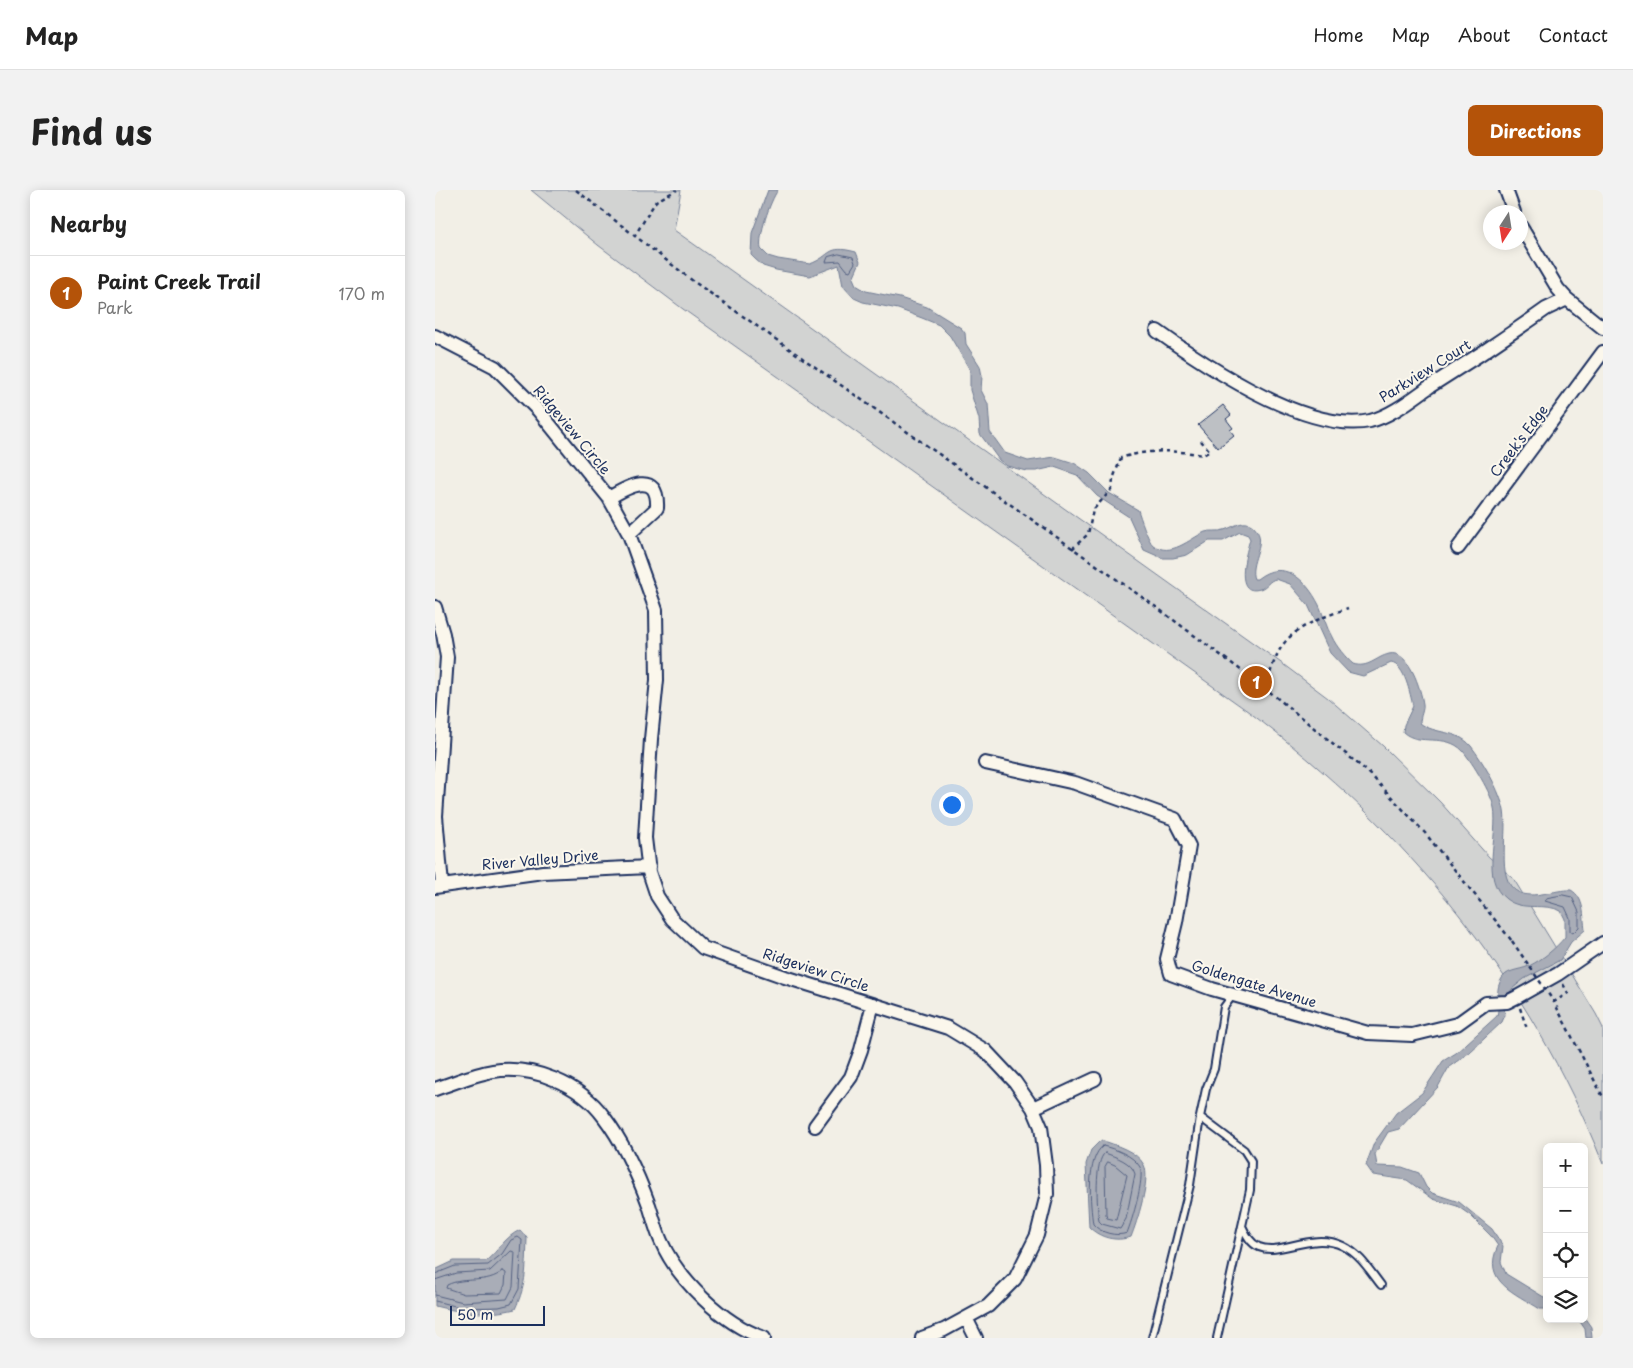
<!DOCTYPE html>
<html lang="en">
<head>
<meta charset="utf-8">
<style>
  :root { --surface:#fff; --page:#f2f2f2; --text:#222; --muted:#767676; --line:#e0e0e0; --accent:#b45309 }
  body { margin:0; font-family:"Playpen Sans",sans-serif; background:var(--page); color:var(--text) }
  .controls { position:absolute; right:15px; bottom:15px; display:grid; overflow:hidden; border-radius:8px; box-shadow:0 2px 12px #0003 }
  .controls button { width:45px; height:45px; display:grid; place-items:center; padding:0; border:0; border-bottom:1px solid var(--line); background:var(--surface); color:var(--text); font:25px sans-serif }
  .compass { position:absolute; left:1048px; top:15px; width:45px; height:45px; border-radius:50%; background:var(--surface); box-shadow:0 2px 12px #0003; rotate:192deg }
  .scale { position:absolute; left:15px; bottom:12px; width:95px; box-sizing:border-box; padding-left:5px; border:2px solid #1b2f5e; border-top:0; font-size:14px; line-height:18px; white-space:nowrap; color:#1b2f5e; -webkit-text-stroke:4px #fbf7ec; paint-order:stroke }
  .you { position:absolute; left:516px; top:614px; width:18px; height:18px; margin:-12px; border:4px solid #fff; border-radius:50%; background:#1a73e8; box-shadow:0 0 0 8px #1a73e833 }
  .badge { display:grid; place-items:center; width:32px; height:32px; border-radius:50%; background:var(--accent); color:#fff; font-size:16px; font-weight:700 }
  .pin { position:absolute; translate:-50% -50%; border:2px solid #fff; box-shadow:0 1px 5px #0006 }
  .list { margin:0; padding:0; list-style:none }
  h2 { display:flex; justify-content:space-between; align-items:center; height:65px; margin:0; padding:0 20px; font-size:21px }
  h2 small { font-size:16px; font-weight:400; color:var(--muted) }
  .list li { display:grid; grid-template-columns:32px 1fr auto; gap:15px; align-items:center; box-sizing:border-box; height:75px; padding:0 20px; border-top:1px solid var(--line) }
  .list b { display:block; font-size:19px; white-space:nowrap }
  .list p { margin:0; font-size:16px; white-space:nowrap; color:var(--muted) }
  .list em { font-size:16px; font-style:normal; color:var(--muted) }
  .icon { flex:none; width:28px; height:28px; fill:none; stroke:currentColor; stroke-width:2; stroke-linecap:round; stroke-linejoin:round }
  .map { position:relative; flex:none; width:1168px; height:1148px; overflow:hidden; border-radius:8px }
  header { display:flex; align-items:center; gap:30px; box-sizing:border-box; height:70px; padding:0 25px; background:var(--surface); border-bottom:1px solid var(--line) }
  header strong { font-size:24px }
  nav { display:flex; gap:28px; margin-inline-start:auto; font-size:18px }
  .intro { display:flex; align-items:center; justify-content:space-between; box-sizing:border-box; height:120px; padding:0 30px }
  h1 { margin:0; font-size:35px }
  .button { padding:12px 22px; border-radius:8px; background:var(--accent); color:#fff; font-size:18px; font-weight:700 }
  main { display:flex; gap:30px; padding:0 30px }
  aside { flex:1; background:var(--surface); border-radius:8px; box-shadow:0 2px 12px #0003 }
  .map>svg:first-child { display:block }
</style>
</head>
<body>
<header>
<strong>Map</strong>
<nav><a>Home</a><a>Map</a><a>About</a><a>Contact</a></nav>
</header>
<div class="intro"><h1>Find us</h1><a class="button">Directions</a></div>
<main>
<aside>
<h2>Nearby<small></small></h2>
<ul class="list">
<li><span class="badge">1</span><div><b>Paint Creek Trail</b><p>Park</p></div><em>170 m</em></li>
</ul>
</aside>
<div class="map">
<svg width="1168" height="1148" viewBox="0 0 1168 1148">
  <rect width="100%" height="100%" fill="#f2efe6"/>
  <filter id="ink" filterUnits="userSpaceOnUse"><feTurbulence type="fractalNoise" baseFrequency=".02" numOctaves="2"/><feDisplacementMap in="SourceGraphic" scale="10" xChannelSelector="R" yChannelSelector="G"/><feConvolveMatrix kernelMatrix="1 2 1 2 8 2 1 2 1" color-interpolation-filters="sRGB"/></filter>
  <g filter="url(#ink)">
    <path fill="#d2d3d2" stroke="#768198" d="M96,0H246L239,40L849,475L893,508L948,556L1005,612L1054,667L1078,688L1161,824L1168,838V974C1094,788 973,642 814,522L248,119L163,55Z"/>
    <path fill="#a9adb7" stroke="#707b93" d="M333,0H343C335,11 323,46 326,59L333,66L343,69L375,74C397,66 391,54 421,62L425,72L418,88L421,95L431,101L465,108L492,117L526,138L530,143L531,154L545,176L547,186L546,200L553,214L555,242L570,263L593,271L620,267L639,273L654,283L674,303L703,320C705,326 713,351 718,355C736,368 754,349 770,342C776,340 783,342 789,340C800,337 812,325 822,341C831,354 813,374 819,389H822C848,368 871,389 884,415C889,426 891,437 897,447C901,456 911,468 918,474C933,479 941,467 954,464C974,459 986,500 988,514C989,520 985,526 985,533C1000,545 1022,539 1036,556C1049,573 1062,596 1068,616C1075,640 1059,690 1083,702C1098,710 1120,699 1136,700C1150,708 1148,726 1150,740L1136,752L1125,770L1089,789L1077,799L1069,814L1070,825L1067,832L1035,862L1014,877L1003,897L964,939L953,942L940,964L942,976L967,977L984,983L991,997L997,1003L1024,1012L1057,1039L1068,1056L1066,1072L1071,1084L1112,1109V1119H1105C1080,1103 1046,1091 1063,1056L1056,1046L1035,1025L1022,1016L998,1009L972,990L938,985L931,975L939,953L961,923L987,903L1008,871L1021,863L1062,826C1065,815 1060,803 1065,792C1070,779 1083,781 1094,776C1108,769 1120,759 1130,747V729L1126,721C1108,712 1088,722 1071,709C1045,689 1064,646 1059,618C1057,604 1037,572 1028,561C1010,542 984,557 968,542L969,535L978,516C975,504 970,475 956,473L928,486L913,482L895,463L873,415L855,394L841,389C834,390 832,397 825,399C797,407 812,360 815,349L813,345L805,342L788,351H774L752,365L738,368H727L709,360L694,327L662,306L642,285L619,277L601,281H591L572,276L564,270L545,244L544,229L535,200V180L515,146L504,135L487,128L463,119L428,112L419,108L408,96L404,75L375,86L341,80L328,76L320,69L316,65L317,43Z
      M666,950C680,955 702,961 709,975C716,989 702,1032 696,1047C681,1052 665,1048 654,1037L651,974L656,960Z
      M85,1040L92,1048C91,1075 92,1094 80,1119C52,1126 27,1123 0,1116V1081L2,1079L19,1071H51C64,1060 70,1047 85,1040Z
      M1149,1127L1156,1137L1157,1148H1151L1150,1139L1143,1129H1149Z"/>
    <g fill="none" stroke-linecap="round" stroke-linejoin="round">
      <path stroke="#546182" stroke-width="1" d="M404,64L418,67L420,73L415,81L412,80L405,71L391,72L393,67Z
        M1128,705L1137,707L1144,722V737L1138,743L1135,741V728L1130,717L1110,711L1112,708Z
        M668,956C680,959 698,965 705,977C710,988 697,1031 692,1043C682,1047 665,1043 658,1034C655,1014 651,968 668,956Z
        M670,963C681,967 697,972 700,984L691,1029L685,1039L667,1034L664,1031C662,1018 659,970 670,963Z
        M673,972L680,975L692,985L681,1030L672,1028L671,1025L670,977Z
        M68,1081L71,1083L70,1095L66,1103L29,1104L11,1098L12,1095C30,1086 51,1095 68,1081Z
        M0,1084L20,1076L53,1075L67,1064L76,1050L83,1047L87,1050L84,1099L76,1114L64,1117L28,1118L0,1111
        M0,1090L21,1083L55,1081L76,1061L80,1062L78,1097L72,1109L28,1112L0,1105"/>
    </g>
    <path fill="#bdc0c4" stroke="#1b2f5e" d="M788,215L796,225L791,229L798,238L795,240L799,245L783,258L763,235Z"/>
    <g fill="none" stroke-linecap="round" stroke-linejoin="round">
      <defs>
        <path id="lane" d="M765,927L809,960L816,971L815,1000L782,1148
          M807,1036C811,1044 815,1053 824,1057C846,1066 876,1041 908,1056C925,1064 935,1081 946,1095
          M717,1148L755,995L765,927L771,899L779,879L789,817L798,805"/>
        <path id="street" d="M1071,0L1079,22
          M1086,37L1123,99L1132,109L1168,138
          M722,141C771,176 872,244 935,231C956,226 977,209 994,197C1034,172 1073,146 1111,119L1132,109
          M0,146L60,177L103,220L174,308L194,344L221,420L222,490L216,549L210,648L214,682L222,706L237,729L268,758L350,787L513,838L551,861L580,892L598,918L606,937L611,975L612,1004L602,1045L580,1089L553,1116L509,1140L487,1148
          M174,308C192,297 224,279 222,318L194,344
          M1023,358L1168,162
          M0,417L8,444L12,467L1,626L7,695
          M550,573L640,593L740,629L754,656L741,732L732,769L736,784L777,799L933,843L977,845L1022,834L1051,813L1072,812L1082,807L1123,784L1168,753
          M0,697L108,682L214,677
          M0,899C19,893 39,884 58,881C98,875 145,894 169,927C188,952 203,985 214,1015C218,1027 221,1040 226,1051C243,1090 288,1134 329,1148
          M598,918L660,889
          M380,936L416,887L426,860L438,814
          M531,1128L541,1148"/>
      </defs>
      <use href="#lane" stroke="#1b2f5e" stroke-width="10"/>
      <use href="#street" stroke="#1b2f5e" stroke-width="16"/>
      <path stroke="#1b2f5e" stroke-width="2.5" stroke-dasharray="4 4" stroke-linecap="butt" d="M141,0L258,91L721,417L830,498L933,582L990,643L1077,751
        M199,47L221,11L242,0
        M637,359L653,344L658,320L677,299L678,289L686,268C712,259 741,260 768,265L775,261L766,251
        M830,498C836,482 840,463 851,451C866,434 892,426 913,418
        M1128,794L1133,803L1119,812L1168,907
        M1085,818L1092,839"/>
      <use href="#lane" stroke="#fbf7ec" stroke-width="6"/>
      <use href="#street" stroke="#fbf7ec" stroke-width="12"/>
      <path stroke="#1b2f5e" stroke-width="2.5" stroke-dasharray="4 4" stroke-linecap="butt" d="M1077,751L1119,812"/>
    </g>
  </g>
  <g text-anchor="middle" stroke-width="4" stroke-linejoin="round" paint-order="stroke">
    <g font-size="14" fill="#1b2f5e" stroke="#fbf7ec">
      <text transform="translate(990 181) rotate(-32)" y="5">Parkview Court</text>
      <text transform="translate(137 240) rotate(50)" y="5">Ridgeview Circle</text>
      <text transform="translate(1084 251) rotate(-53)" y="5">Creek's Edge</text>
      <text transform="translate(105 670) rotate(-5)" y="5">River Valley Drive</text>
      <text transform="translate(381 780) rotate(18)" y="5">Ridgeview Circle</text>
      <text transform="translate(819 794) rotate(17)" y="5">Goldengate Avenue</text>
    </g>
  </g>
</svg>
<div class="controls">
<button>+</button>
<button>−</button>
<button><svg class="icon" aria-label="locate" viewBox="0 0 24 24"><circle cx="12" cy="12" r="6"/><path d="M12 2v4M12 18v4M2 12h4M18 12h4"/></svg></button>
<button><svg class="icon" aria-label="layers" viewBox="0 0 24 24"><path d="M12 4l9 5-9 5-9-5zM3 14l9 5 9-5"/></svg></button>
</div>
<svg class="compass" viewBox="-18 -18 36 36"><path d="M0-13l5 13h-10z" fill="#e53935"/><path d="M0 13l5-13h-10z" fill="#767676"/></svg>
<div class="scale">50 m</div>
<div class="you"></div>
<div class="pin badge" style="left:821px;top:492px">1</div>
</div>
</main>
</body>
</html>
